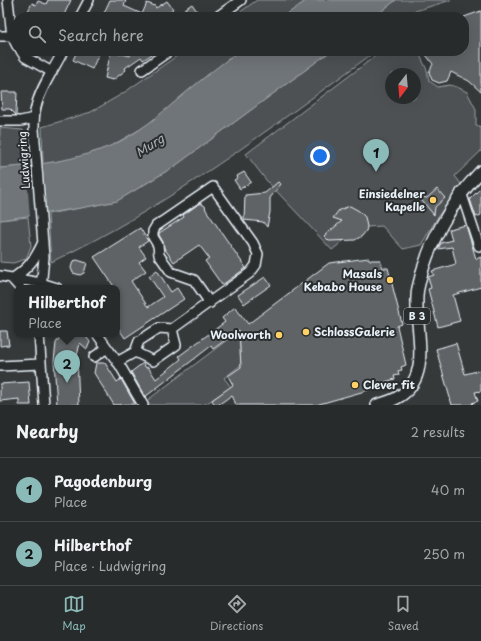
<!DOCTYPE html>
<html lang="en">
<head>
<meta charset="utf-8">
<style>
  :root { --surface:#282b2c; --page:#343738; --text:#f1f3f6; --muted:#a5a7a9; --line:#444748; --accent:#8bbbb9 }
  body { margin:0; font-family:"Playpen Sans",sans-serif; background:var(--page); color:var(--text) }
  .compass { position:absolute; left:385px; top:68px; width:36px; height:36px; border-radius:50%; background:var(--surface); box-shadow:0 4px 16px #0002; rotate:196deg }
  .you { position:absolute; left:320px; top:156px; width:14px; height:14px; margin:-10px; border:3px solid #fff; border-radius:50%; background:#1a73e8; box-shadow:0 0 0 6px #1a73e833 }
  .badge { display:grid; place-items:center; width:26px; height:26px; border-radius:50%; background:var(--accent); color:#111; font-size:13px; font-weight:700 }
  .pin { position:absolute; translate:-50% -33px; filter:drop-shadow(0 1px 2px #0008) }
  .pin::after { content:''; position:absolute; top:21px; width:14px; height:12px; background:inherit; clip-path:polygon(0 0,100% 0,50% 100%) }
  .popup { position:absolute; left:14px; top:285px; width:106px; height:52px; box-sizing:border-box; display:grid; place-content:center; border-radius:8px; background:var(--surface); filter:drop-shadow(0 1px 3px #0005); font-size:13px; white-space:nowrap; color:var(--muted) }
  .popup b { font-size:15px; color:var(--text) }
  .popup::after { content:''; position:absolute; left:50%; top:100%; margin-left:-8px; border:8px solid transparent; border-top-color:var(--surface) }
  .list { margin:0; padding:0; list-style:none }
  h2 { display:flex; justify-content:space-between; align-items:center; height:52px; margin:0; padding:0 16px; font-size:17px }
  h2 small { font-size:13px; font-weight:400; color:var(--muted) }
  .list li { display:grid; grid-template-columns:26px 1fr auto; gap:12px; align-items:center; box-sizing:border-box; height:64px; padding:0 16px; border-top:1px solid var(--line) }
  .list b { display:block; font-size:15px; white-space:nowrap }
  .list p { margin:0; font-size:13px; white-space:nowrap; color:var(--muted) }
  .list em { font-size:13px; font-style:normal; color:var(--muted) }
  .icon { flex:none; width:22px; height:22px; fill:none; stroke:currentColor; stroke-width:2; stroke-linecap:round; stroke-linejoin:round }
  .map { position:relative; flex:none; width:481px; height:405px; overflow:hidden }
  .search { position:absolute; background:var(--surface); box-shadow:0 4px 16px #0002; left:12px; right:12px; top:12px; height:44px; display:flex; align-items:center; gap:10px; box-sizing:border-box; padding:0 14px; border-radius:16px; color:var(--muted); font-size:15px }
  .sheet { height:180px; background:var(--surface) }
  nav { display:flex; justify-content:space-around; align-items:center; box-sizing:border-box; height:56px; border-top:1px solid var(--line); background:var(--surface); font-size:11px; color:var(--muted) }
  nav a { display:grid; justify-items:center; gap:2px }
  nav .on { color:var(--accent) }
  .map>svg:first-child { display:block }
</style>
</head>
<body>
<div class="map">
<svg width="481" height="405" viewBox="0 0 481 405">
  <rect width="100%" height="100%" fill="#35393a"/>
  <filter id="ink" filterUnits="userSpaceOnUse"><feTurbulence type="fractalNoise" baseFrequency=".025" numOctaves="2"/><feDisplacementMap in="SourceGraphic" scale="8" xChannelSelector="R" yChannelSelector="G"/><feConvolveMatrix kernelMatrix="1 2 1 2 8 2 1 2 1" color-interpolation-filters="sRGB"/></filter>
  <g filter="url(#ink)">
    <path fill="#4d5152" stroke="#9aa1a5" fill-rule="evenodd" d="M257,0H307L283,17H233Z
      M396,0H451L412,12L410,17H374Z
      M184,51H239L205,77L149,124L111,146L81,157L43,164L42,127L91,112L122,94Z
      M331,51H376C272,127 168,207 51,262L48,214L117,201L175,166Z
      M382,51H418L427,70L429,81L438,87L450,85L457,87L467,92L476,109V125L481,127V151L455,176L461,184L439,215L421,245L403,249L382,226L367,227L366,226L347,238L332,250L266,180L246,154ZM391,74H415V98H391Z
      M0,128L23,130L25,166L0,168Z
      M28,217L31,246L26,259L13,263L0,262V220Z
      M239,331L241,365L224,378L231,387L204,405H147L145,402Z"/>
    <path fill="#707579" stroke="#a0a7ac" d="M307,0H396L374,17H283Z
      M239,51H331L175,166L117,201L81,208L0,220V168C38,165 74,161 110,146C137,135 162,113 184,94C202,79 220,65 239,51Z"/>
    <path fill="#35393a" d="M43,162L47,216L30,218L26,164Z"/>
    <path fill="#5f6365" stroke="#e8f1f8" d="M48,0H71L63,17H25L32,3L36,5L38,1L46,4Z
      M110,0H126L124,6L142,14L147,3L155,6L156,8L167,1L173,9L162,17H102Z
      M192,4L199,14L195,17H173Z
      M481,11V92L469,81L451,72L447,81L439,83L432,80L429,72L433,64L423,51H464V17Z
      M77,51H100L92,69L73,60Z
      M111,51L130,56L132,51H157L143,60L141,57L125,68L126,70L113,80L105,78Z
      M1,92H17L16,115L10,109H2Z
      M244,172L251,182L240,189L234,180L238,178L237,176Z
      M278,182L281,184L270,198V212L267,227L263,222L244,220L245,195L265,193Z
      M481,188V215L476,217L470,199Z
      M437,189L445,198L435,207L434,215L418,196L427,198Z
      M200,203L205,206L206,210L246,268L222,285L205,261L209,258L199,245L174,262L164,248L163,242L159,235V233L184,217L183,215Z
      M350,206L359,211L365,217L367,227L366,231L362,236L355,240L329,241L324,236L342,221L333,218L339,210Z
      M466,225L476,259L481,257V287L453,295L460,321L438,327L428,289L431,288L428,277L434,275L432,271L456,264L452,247L438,249L441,243L452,240L449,229Z
      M140,228L148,241L139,247L146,257L139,262L146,271L131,281L148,307L163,297L149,276L157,270L171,292L177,288L184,299L125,338L117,326V288H115L94,257Z
      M369,258L370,260H380L383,268H388L402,324L397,326L406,365L401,367L402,370L398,371L399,375L394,376L395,379L385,382L386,385L316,405H236L232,395L218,405H215L212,400L233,385L228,376L241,367L239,330L213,349L211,346L145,397L131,372L143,363L146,368L148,367L156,379L181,359L179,356L225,322L222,318L235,307L248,324L329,263Z
      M77,260L87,263L84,273L80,275L73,273L71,268L73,261Z
      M265,277L271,285L244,304L238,295Z
      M0,331H7L9,345L0,346Z
      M62,334H84L90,342L87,349L80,343L77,356L79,405H57L54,361L56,343Z
      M456,343L465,374L481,370V391L475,392L478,401L472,403L473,405H452L436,349Z
      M96,363H105L117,382L121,379L135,404L114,405L94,373Z
      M29,382L31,405H19V399L0,401V384Z"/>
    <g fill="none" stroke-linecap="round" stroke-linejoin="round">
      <defs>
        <path id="minor" d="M8,0L12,36L17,46
          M80,17L89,0
          M217,17L241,0
          M0,36H12
          M21,51L25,57L52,72
          M142,70L169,51
          M0,121H21L34,118
          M461,192L479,246
          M0,276L41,283L57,288
          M12,279C28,268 35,260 43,242
          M12,279L20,288
          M41,288L44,257L34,129C34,122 34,114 36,107C40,88 55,68 63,51
          M39,334L44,405
          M97,334L119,364L143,405
          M135,352L153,361L176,345L172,329
          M94,357L107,348
          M117,362L135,352L139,341L159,328L172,329L250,273L256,265L258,254L253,243L213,187L156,226L153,231V237L158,245L159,255L171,272L194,280L210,303
          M0,366L41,364"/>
        <path id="major" d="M377,405C385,403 393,401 400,396C436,373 411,321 418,288C427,245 451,202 481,171"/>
      </defs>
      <use href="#minor" stroke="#e8f1f8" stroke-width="12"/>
      <use href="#major" stroke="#e8f1f8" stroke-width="14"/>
      <use href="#minor" stroke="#2a2d2e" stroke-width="9"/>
      <use href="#major" stroke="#2a2d2e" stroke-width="11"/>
    </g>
  </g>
  <g fill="#ffd166" stroke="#2a2d2e" stroke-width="1.5">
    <circle cx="433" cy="200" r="4"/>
    <circle cx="390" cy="280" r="4"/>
    <circle cx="306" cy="332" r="4"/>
    <circle cx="279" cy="335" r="4"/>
    <circle cx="355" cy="385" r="4"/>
  </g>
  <g text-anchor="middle" stroke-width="4" stroke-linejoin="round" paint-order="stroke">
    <rect fill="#2a2d2e" stroke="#afb6bb" stroke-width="1" x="404" y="308" width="26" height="16" rx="3"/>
    <g font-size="10" font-weight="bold" fill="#e8f1f8">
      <text x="417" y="320">B 3</text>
    </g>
    <g font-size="11" fill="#e8f1f8" stroke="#2a2d2e">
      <text transform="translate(24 160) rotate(-94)" y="4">Ludwigring</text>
    </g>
    <g font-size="11" font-weight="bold" fill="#e8f1f8" stroke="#2a2d2e" text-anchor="end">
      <text x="425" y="198">Einsiedelner<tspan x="425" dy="13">Kapelle</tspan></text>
      <text x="382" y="278">Masals<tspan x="382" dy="13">Kebabo House</tspan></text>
      <text x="314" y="336" text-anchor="start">SchlossGalerie</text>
      <text x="271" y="339">Woolworth</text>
      <text x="363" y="389" text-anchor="start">Clever fit</text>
    </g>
    <g font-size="12" font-style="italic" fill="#acb3b8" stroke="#2a2d2e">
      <text transform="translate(150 146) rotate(-33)" y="4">Murg</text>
    </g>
  </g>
</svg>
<svg class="compass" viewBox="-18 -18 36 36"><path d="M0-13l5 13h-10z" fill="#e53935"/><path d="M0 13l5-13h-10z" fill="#a5a7a9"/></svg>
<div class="you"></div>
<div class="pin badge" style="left:376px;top:172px">1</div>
<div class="pin badge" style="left:67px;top:383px">2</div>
<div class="popup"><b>Hilberthof</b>Place</div>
<div class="search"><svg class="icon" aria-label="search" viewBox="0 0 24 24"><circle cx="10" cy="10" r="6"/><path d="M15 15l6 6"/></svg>Search here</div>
</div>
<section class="sheet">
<h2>Nearby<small>2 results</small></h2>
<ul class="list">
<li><span class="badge">1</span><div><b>Pagodenburg</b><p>Place</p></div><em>40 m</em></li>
<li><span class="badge">2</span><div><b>Hilberthof</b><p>Place · Ludwigring</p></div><em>250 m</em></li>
</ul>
</section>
<nav>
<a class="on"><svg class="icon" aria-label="map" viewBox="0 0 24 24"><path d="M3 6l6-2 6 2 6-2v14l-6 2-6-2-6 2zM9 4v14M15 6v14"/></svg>Map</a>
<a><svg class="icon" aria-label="directions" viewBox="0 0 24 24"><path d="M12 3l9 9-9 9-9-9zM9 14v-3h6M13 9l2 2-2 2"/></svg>Directions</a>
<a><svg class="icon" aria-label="saved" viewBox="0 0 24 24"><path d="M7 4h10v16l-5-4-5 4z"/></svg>Saved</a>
</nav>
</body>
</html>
